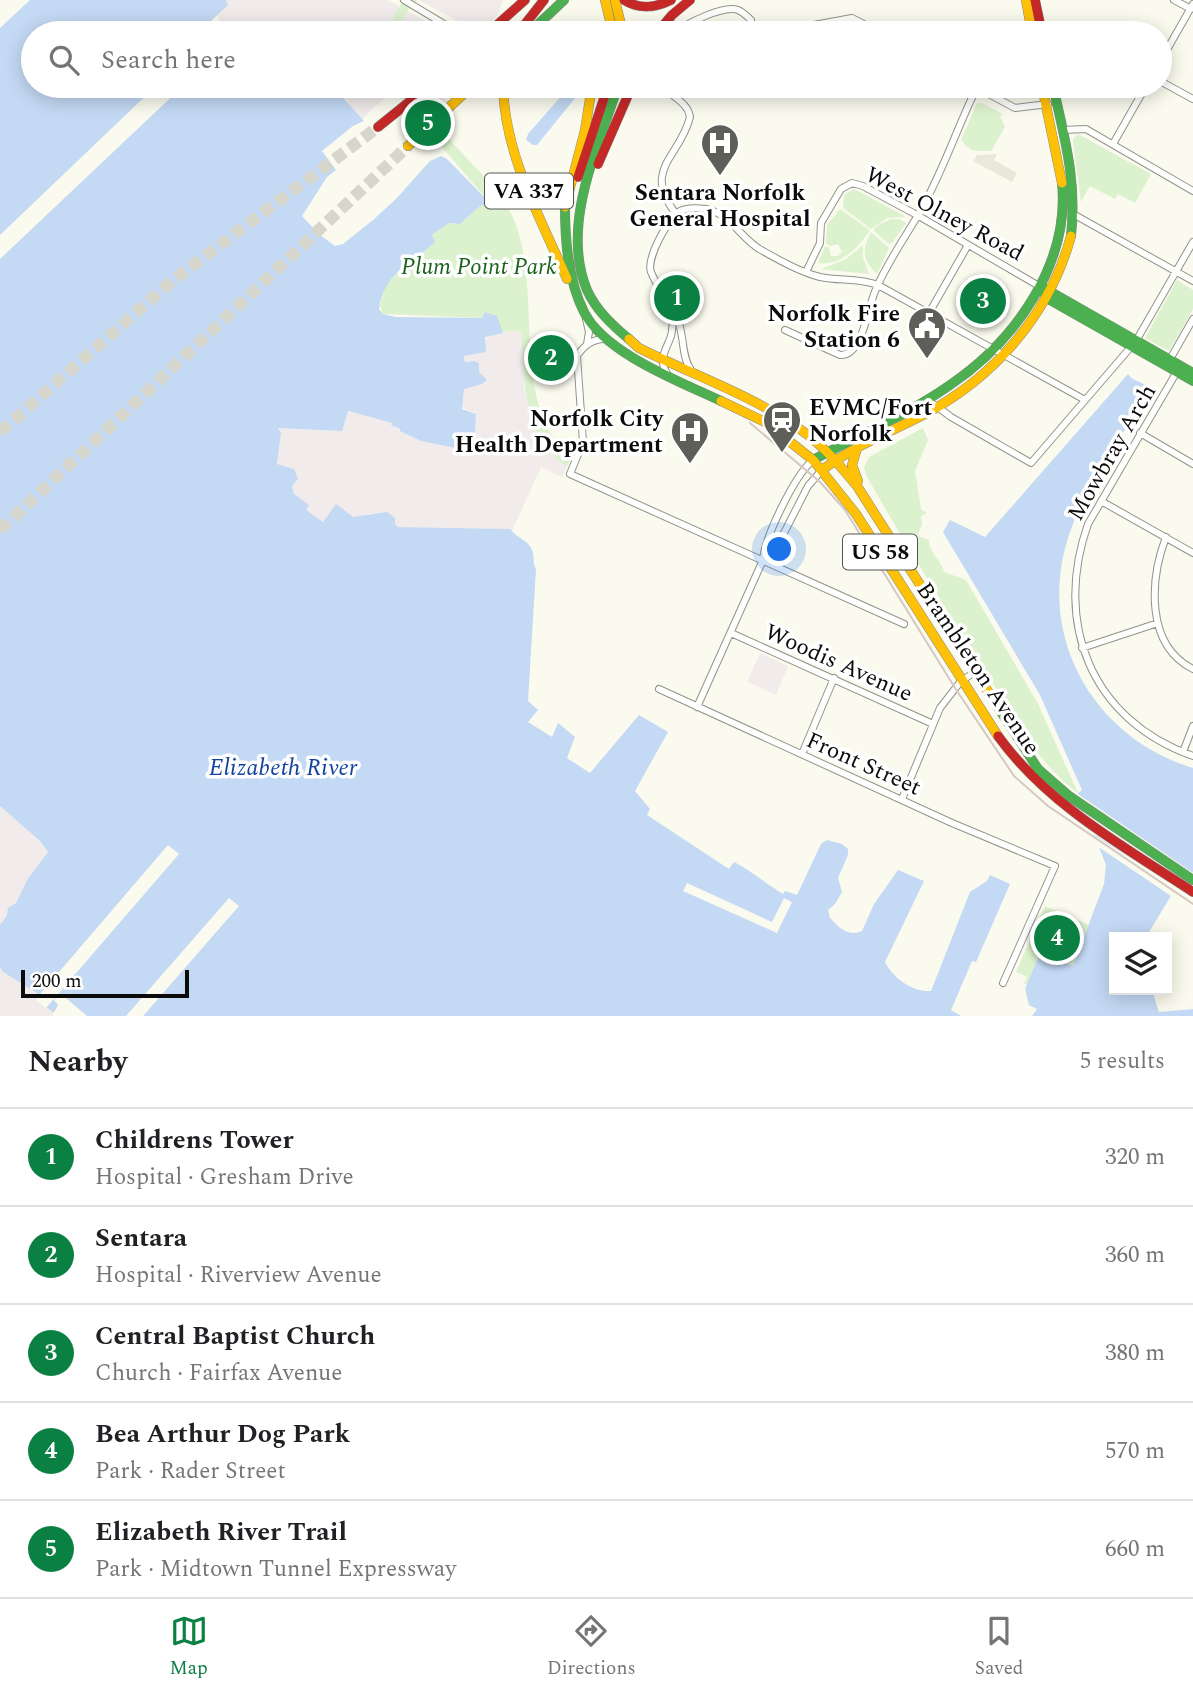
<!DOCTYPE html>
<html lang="en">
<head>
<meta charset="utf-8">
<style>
  :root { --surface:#fff; --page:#f6f6f6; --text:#202124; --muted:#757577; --line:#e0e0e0; --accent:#0b8043 }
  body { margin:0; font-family:Spectral,serif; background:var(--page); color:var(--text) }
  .controls { position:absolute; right:21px; bottom:21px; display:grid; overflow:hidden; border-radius:0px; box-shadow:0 4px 18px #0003 }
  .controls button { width:63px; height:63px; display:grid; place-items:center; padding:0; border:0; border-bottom:2px solid var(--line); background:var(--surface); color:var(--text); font:35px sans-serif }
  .scale { position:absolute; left:21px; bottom:18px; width:168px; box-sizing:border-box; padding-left:7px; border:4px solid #0b0b0b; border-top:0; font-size:19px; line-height:24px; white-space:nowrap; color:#0b0b0b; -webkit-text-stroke:5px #fff; paint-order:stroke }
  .you { position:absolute; left:780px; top:550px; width:24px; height:24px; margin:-18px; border:5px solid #fff; border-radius:50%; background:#1a73e8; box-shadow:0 0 0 10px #1a73e833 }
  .badge { display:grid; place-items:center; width:46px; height:46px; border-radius:50%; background:var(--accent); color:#fff; font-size:23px; font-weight:700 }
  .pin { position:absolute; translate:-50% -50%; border:4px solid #fff; box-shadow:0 2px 7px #0006 }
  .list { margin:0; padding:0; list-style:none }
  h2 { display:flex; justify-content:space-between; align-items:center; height:91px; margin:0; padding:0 28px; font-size:30px }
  h2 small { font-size:23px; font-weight:400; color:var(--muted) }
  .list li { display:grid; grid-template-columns:46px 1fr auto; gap:21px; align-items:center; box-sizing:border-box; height:98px; padding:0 28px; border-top:2px solid var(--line) }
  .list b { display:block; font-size:26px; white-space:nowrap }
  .list p { margin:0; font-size:23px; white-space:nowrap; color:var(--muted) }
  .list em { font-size:23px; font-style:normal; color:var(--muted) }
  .icon { flex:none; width:38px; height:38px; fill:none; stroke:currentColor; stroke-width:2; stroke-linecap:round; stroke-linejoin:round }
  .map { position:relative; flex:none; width:1193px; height:1016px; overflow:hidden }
  .search { position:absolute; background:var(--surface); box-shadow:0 4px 18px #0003; left:21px; right:21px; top:21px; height:77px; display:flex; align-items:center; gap:18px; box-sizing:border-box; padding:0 24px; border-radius:38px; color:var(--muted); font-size:26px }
  .sheet { height:581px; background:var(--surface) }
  nav { display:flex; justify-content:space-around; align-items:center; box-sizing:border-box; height:98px; border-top:2px solid var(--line); background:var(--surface); font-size:19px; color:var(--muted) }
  nav a { display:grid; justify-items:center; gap:4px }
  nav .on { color:var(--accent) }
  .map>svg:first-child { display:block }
</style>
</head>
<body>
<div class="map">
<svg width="1193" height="1016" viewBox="0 0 1193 1016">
  <rect width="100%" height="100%" fill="#fafaee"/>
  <path fill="#f1ebeb" d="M211,0H388L399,6L388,33H367L362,31L361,33H214L219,20L216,5Z
    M418,0H503L498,15L481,33Z
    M407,11L447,33H398Z
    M347,86H390L392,91L362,119L339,94Z
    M521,331L524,389L532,420L548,450L567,467L562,477L541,467L512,531L516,537L510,529L398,527L370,513L365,516L323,522L306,510L294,494L292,486L277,464L280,444L278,428L340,431L347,411L392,423L393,426L421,441L476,414L462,407L464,388L486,380L479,372V363L475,361L465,362L464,355L484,343L488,336L501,332Z
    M760,653L788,666L776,695L747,682Z
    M0,806L40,841L48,853L27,880L16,903L0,925Z
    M0,967L3,972L37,993L55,1013L52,1016H0Z"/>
  <path fill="#dcf1ce" d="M404,0H417L407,11L398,33H388L395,13Z
    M390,86H401C421,108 441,131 462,153C482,175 502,192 514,220C544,292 508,404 571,458L567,467C522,434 524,381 521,331L501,332L486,312L482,318L383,314L380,306L385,287L400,268L418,258L432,235L449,223L460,224L479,207L489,202Z
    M977,103H982L1003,114L1000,116L1005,127L991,151C971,151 973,153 961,140Z
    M1078,134L1151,174L1135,203L1118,194L1115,199L1090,186L1081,202L1073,142V139Z
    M854,189L858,191L906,217L887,218L871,229L843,208L844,195Z
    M840,209L870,230C858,249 840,266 818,263L825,246L829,248L831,256H838L842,252L838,244L830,246L826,244L827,225Z
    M891,219H900L906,223L892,243L889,244L873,230L878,225Z
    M871,232L889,248L877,274C863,261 861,250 871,232Z
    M863,245V257L869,274L821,269L846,259Z
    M1177,280L1193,290V309L1169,351L1145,338Z
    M923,428L928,440L915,471L921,509L927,513L921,516L922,524L918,536L929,540C929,553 942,561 944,572L966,580L1038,704L1078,793C1036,763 1012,713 985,671C944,606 903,541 866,475L864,468L869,457Z
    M1045,906L1089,925L1073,966L1042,952L1027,985L1024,983L1027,977L1016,972Z"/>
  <path fill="#eae9d9" d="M997,154L994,160L1017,173L1012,182L973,161L977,155Z"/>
  <path fill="#c4d9f4" d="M30,0H226L228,5L211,21V33H33V86H156L0,235V28Z
    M183,86L333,87L364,121L353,126L322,151L336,170L327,177L302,216L320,235L335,246L343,244L373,220L396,199L430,161L441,156L447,159L489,202L479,207L460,224L449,223L432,235L435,242C410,265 385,271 379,309L383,314L396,317L482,318L485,312L497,316L503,333L485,337L486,352L464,356L465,362L475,361L479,363V372L487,380L482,384L464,389L462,409L476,414L474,443L467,449H461L421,441L400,431V429L391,425L392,423L348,411L342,431L278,428L281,433L277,464L294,469L298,479L292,486L294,494L309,505L306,510L323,522L336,504L353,517L387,512L395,518V524L398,527L510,529C517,538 528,540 532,550C535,557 532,562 536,569L528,701L538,710L528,722L552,737L558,723L575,737L567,758L590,773L639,715L668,732L635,791L650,809L647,815L729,869L734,862C752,871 766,884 783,894L785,891L797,895L821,844L827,840L842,844L848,849V855L838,878L842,892L835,904L828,910L830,918C839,928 849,937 862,931L874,904L898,870L924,881L885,962C893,978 912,992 931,991L970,892L987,881L990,875L1010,884L976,962L972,961L951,1010L961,1016H52L55,1013L35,1000L37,993L3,972L0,967V925L7,915L8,908L16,903L27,880L48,852L40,841L0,806V259Z
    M570,86H585L537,145H533L526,140L528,134Z
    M1128,374L1131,378L1152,388C1124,433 1087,482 1070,532C1034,634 1092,737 1193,768V872L1177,886L1146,937H1114V990H1152L1159,1012L1193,1009V1016H1032L1037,1009L1029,1005L1025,989L1041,951L1073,966L1104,884L1106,865L1078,793L1082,790L1040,695L943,532L950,520L985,537Z"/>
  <path fill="#fafaee" d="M1075,792L1193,873V877L1180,888L1174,898L1094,844L1089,832L1130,859L1088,830Z
    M168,845L179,854L46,1008L35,1000Z
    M687,883L772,922L784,898L792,902L777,933L683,891Z
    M229,898L239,906L143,1016H126Z
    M60,993L87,1016H52L58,1005L54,1000Z"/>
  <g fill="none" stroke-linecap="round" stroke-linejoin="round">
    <path stroke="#d6d6cc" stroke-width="12" stroke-dasharray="12 6" stroke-linecap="butt" d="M0,432L173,280L378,127
      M0,530L408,146"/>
    <defs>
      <path id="street" d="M404,0L459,33
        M1174,0L1191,9
        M760,30L770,33L852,18L881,33
        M676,33C686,23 724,5 738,10C743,12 747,16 751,20
        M1062,33H1076
        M1160,62L1193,4
        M1160,81L1193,99
        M663,86C671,97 688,102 690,117C680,158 641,169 676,214
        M974,86L1015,108L1048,104
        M1062,130L1086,129L1193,191
        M1113,144L1146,86
        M1073,214L1193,281
        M806,272L820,243L821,223L841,189L852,183L863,186L917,215L1039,286
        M929,313L968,245
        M586,319L589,332L587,344
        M785,330L840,355C863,357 868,305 876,289C888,261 906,236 921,210C943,171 957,128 977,87
        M607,339C594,338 584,345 577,356L583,442L570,474L904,624
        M1169,361L1193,319
        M1179,368L1088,524C1053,623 1091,720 1193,756
        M691,370C682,358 684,338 679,324C672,305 658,290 651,272C646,259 668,218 680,211C688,207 698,208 706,209C730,213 741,239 761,250C779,260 800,272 820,277C839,281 859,278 878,285L1085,400
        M668,375C657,359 666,351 671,336C673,328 673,320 673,312
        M935,405L951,417L1031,463L1136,341L1193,242
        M1140,433L1193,464
        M1101,501L1193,553
        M1166,537C1150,579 1145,645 1193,669
        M763,560C765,536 795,475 813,460
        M731,633L933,724
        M1082,648L1158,623
        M659,689L952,823L1055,866L1003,983
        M697,707L763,560L784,533L808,486L822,470
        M1183,752L1193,726
        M802,754L834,678
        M902,799L940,708L961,681L975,672"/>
      <path id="fast" d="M531,31L564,0
        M618,86C598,148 560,225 587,290C596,310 612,325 629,339
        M1053,86C1065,140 1077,181 1071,236
        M565,207C565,242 568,280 584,312C604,353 681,382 721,401
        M1044,288L1193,373
        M1044,293L1050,300L1193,381
        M813,460C859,435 907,415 950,385C1015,341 1070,264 1062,183
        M996,704L1038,769L1069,796L1193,880"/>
      <path id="slow" d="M605,0L613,33
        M615,0L623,33
        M1026,0L1032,33
        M503,86C505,156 540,217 567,279
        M1042,86L1062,183
        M408,146L472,86
        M565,207L585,130L592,86
        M629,339L639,348C695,376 758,397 808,435C827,450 842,468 857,486L996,704
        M721,401L765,422L813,460L856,514L998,736
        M857,448L852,465L858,481
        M822,470C854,446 890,432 925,414C996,376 1050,313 1071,236"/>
      <path id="jam" d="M624,0C640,10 655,8 671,0
        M1035,0L1042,33
        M488,33L525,0
        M518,33L544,0
        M530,33L558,27L577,33
        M657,33L672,15L690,0
        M378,127L429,86
        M598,164L632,86
        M578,177L608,86
        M998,736C1048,805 1123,846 1193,892"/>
    </defs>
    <use href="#street" stroke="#93938d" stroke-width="8"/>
    <use href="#fast" stroke="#898984" stroke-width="10"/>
    <use href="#slow" stroke="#898984" stroke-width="10"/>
    <use href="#jam" stroke="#898984" stroke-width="10"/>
    <use href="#street" stroke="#fefefc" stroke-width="6"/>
    <use href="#fast" stroke="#4caf50" stroke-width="9"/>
    <use href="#slow" stroke="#ffc107" stroke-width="9"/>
    <use href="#jam" stroke="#c62828" stroke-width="9"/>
    <path stroke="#d6c7c3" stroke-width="2" d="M750,423L820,482L845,510L955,688L1014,776L1048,806L1193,904"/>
  </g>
  <defs>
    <symbol id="hospital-pin" viewBox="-11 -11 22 30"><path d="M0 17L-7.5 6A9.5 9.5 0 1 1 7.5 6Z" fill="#5f5f5a" stroke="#fff"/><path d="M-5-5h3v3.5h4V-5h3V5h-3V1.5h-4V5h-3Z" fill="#fff"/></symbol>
    <symbol id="civic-pin" viewBox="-11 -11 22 30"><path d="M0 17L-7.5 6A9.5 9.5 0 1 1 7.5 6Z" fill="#5f5f5a" stroke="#fff"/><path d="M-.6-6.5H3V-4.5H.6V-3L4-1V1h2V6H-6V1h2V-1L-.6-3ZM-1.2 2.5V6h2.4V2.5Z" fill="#fff"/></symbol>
    <symbol id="station-pin" viewBox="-11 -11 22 30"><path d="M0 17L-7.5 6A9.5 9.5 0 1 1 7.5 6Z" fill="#5f5f5a" stroke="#fff"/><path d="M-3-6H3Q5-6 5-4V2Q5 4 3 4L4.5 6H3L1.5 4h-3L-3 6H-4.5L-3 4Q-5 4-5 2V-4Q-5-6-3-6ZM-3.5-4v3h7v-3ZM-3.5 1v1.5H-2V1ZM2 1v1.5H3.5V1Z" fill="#fff"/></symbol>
  </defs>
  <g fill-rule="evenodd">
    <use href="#hospital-pin" x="698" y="121" width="44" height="60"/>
    <use href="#civic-pin" x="905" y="304" width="44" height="60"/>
    <use href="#station-pin" x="760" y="398" width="44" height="60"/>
    <use href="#hospital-pin" x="668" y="409" width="44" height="60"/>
  </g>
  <g text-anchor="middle" stroke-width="7" stroke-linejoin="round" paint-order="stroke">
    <g fill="#fff" stroke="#545454" stroke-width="2">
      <rect x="485" y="173.5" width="88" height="35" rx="5"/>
      <rect x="843" y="534.5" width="74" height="35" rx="5"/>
    </g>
    <g font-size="21" font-weight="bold" fill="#0b0b0b">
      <text x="529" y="198">VA 337</text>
      <text x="880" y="559">US 58</text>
    </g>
    <g font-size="23" font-weight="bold" fill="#0b0b0b" stroke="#fff" text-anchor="end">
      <text x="720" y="200" text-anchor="middle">Sentara Norfolk<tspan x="720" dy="26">General Hospital</tspan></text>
      <text x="900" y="321">Norfolk Fire<tspan x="900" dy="26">Station 6</tspan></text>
      <text x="809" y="415" text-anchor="start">EVMC/Fort<tspan x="809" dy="26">Norfolk</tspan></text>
      <text x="663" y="426">Norfolk City<tspan x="663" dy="26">Health Department</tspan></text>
    </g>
    <g font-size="23" fill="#0b0b0b" stroke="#fff">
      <text transform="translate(945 213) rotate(28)" y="8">West Olney Road</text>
      <text transform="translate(1111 452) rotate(-60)" y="8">Mowbray Arch</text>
      <text transform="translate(839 662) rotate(24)" y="8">Woodis Avenue</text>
      <text transform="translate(979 668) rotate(56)" y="8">Brambleton Avenue</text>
      <text transform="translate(864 763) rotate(24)" y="8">Front Street</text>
    </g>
    <g font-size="23" font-style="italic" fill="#1b621c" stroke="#fff">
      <text x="479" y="274">Plum Point Park</text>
    </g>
    <g font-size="24" font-style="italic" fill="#13439d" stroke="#fff">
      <text x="283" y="775">Elizabeth River</text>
    </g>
  </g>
</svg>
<div class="controls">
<button><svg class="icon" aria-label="layers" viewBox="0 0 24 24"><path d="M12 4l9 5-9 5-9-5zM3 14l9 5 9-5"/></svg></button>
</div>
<div class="scale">200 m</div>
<div class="you"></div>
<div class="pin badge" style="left:677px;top:298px">1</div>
<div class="pin badge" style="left:551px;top:358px">2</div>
<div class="pin badge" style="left:983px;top:301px">3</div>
<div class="pin badge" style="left:1057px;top:938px">4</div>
<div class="pin badge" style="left:428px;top:123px">5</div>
<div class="search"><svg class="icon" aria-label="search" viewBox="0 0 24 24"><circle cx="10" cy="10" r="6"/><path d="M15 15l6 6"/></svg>Search here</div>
</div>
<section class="sheet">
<h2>Nearby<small>5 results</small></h2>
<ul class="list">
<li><span class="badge">1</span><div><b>Childrens Tower</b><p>Hospital · Gresham Drive</p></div><em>320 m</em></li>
<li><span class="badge">2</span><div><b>Sentara</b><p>Hospital · Riverview Avenue</p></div><em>360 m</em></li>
<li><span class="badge">3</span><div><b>Central Baptist Church</b><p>Church · Fairfax Avenue</p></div><em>380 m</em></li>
<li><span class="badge">4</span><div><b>Bea Arthur Dog Park</b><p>Park · Rader Street</p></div><em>570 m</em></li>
<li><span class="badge">5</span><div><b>Elizabeth River Trail</b><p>Park · Midtown Tunnel Expressway</p></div><em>660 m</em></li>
</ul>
</section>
<nav>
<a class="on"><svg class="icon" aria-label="map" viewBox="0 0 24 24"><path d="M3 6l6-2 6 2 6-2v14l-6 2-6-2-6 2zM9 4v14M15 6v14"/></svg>Map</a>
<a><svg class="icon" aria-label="directions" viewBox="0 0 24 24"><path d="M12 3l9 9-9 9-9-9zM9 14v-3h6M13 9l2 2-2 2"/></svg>Directions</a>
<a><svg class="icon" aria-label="saved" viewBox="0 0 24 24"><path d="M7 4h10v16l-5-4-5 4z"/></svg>Saved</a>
</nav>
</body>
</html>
